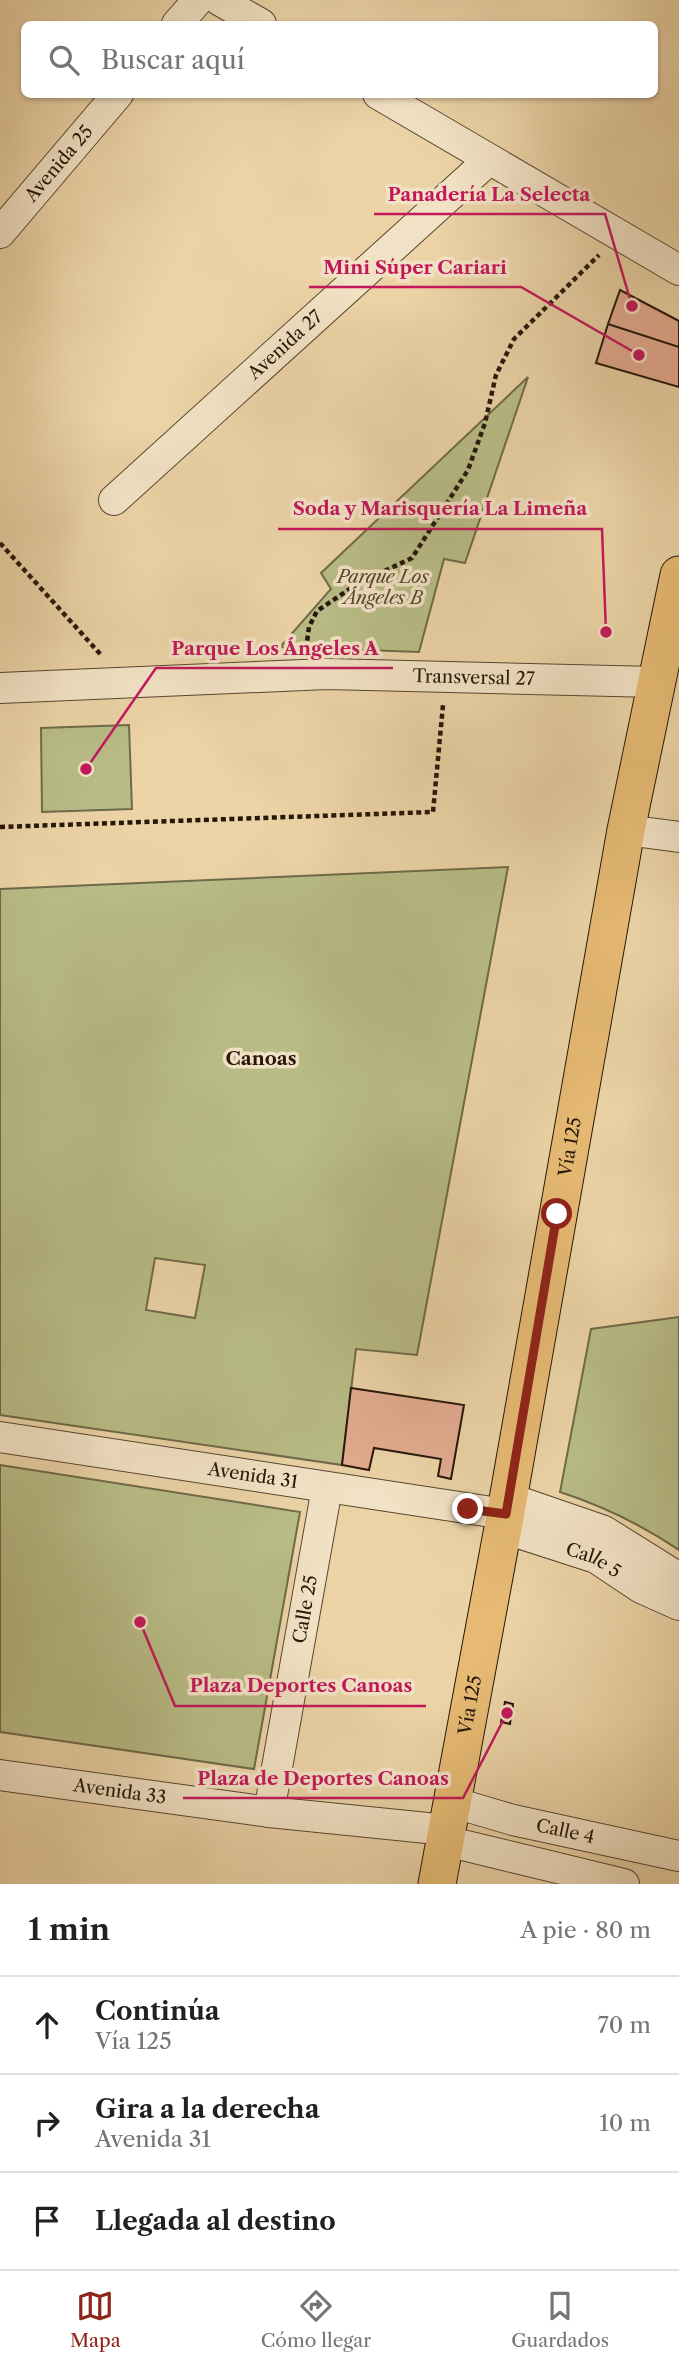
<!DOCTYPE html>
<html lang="es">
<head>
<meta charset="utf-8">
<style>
  :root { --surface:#fff; --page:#f2f2f2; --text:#202124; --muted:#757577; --line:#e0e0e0; --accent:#8f2418 }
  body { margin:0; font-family:"Libre Caslon Text",serif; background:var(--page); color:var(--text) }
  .stop { position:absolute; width:21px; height:21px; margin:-16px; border:5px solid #8f2418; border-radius:50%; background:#fff }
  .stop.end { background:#8f2418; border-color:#fff; box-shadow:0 2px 7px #0008 }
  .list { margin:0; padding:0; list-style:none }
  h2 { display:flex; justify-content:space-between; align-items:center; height:91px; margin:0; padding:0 28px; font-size:30px }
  h2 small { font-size:23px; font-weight:400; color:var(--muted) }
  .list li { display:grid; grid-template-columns:46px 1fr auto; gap:21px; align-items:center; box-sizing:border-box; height:98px; padding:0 28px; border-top:2px solid var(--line) }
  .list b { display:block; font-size:26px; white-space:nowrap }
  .list p { margin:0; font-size:23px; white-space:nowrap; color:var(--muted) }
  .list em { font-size:23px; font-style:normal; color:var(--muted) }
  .icon { flex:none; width:38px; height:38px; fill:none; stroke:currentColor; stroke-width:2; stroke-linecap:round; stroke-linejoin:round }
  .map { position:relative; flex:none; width:679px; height:1884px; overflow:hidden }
  .search { position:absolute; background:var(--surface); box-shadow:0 2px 5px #0004; left:21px; right:21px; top:21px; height:77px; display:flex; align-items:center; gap:18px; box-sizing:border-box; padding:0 24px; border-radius:10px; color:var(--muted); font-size:26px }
  .sheet { height:385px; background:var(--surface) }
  nav { display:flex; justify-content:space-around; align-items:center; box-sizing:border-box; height:98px; border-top:2px solid var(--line); background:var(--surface); font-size:19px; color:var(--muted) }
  nav a { display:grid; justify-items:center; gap:4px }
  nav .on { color:var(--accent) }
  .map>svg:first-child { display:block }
</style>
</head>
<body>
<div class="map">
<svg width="679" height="1884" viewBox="0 0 679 1884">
  <rect width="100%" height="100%" fill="#ebd3a6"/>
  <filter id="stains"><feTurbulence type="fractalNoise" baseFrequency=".00286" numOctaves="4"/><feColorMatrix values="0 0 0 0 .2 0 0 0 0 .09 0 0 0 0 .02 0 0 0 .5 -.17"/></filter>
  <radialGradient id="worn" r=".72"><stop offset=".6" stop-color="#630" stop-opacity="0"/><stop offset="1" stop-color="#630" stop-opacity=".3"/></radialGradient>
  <path fill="#b8bc86" stroke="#6f6a48" stroke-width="2" fill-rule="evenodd" d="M528,377L465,563L444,559L419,652L280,647L331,589L321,573Z
    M129,725L132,809L42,812L41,728Z
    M508,867L417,1355L356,1349L342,1465L0,1415V889ZM155,1258L205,1265L195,1318L146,1310Z
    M679,1317V1550C642,1525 603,1506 560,1492L591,1329Z
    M0,1465L300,1512L254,1769L0,1732Z"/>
  <path fill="#e3ab91" stroke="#261709" stroke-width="2" d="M620,290L679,321V347L608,324Z
    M608,324L679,347V387L596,363Z
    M351,1388L464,1405L451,1479L438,1476L441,1459L374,1448L369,1470L342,1465Z
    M505,1702L513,1704L510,1724L501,1722Z"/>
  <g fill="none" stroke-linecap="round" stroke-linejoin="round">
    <defs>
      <g id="minor">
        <path d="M219,0L261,24"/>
        <path d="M177,24L198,0"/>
        <path d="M378,94L679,270"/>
        <path id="s1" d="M0,233L118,94"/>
        <path id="s2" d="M114,500L489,160"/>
        <path id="s3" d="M0,688L327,674L656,682"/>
        <path d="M626,830L679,837"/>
        <path id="s4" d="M0,1437L505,1514"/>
        <path d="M508,1498L604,1531L679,1578"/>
        <path id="s5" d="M503,1528L596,1558L641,1588L679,1605"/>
        <path id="s6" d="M0,1775L269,1812L447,1830"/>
        <path id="s7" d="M452,1802L513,1820L679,1856"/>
        <path id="s8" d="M269,1812L327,1488"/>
        <path d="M446,1841L624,1884"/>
      </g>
      <g id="major">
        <path id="s9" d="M437,1884L503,1528L626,830L679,575"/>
      </g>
    </defs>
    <use href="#minor" stroke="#574630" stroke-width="32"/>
    <use href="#major" stroke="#261709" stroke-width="39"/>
    <path stroke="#261709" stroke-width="4.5" stroke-dasharray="5 3.5" stroke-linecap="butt" d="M0,543L102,656
      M306,649L309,627L317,611L357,584L412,558L468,470L485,423L496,375L514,339L599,255
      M0,827L433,812L443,705"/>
    <use href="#minor" stroke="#f2e2c5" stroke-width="30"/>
    <use href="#major" stroke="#e6ba73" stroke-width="37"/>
  </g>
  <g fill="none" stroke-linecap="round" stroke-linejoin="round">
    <path stroke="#8f2418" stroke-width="9" d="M468,1509L506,1514L557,1214"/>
  </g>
  <g text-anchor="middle" stroke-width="7" stroke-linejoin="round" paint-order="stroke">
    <g font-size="18" fill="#261709" stroke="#f2e2c5">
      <text dy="6" stroke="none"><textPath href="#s1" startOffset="91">Avenida 25</textPath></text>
      <text dy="6" stroke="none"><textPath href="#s2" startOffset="231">Avenida 27</textPath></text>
      <text dy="6" stroke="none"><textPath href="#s3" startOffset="474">Transversal 27</textPath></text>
      <text dy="6" stroke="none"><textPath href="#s9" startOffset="749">Vía 125</textPath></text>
      <text dy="6" stroke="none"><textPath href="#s4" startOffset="256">Avenida 31</textPath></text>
      <text dy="6" stroke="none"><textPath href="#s5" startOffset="96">Calle 5</textPath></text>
      <text dy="6" stroke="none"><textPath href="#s8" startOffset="206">Calle 25</textPath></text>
      <text dy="6" stroke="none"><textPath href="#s9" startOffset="182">Vía 125</textPath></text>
      <text dy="6" stroke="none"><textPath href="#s6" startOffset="121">Avenida 33</textPath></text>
      <text dy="6" stroke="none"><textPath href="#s7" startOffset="117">Calle 4</textPath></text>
    </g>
    <g font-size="18" font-style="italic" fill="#52492e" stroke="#f2e2c5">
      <text x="383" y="583">Parque Los<tspan x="383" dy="21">Ángeles B</tspan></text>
    </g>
    <g font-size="19" font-weight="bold" fill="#261709" stroke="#f2e2c5">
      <text x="261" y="1065">Canoas</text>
    </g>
  </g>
  <path fill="none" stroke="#c2185b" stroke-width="2.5" d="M632 306L605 214H374M639 355L521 287H309M606 632L602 529H278M86 769L156 668H393M140 1622L175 1706H426M507 1713L463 1798H183"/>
  <g fill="#c2185b" stroke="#f2e2c5" stroke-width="2.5">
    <circle cx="632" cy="306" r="7"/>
    <circle cx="639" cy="355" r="7"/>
    <circle cx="606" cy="632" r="7"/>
    <circle cx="86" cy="769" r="7"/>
    <circle cx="140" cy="1622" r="7"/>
    <circle cx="507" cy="1713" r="7"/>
  </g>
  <g font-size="19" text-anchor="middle" font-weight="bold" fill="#c2185b" stroke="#f2e2c5" stroke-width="7" stroke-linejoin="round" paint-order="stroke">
    <text x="489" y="201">Panadería La Selecta</text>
    <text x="415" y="274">Mini Súper Cariari</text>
    <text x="440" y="515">Soda y Marisquería La Limeña</text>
    <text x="275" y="655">Parque Los Ángeles A</text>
    <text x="301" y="1692">Plaza Deportes Canoas</text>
    <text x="323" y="1785">Plaza de Deportes Canoas</text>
  </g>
  <rect width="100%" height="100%" filter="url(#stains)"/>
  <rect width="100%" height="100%" fill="url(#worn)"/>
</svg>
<div class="stop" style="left:557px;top:1214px"></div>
<div class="stop end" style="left:468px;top:1509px"></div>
<div class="search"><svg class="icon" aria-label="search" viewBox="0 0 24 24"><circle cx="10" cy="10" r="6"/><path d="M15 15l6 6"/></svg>Buscar aquí</div>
</div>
<section class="sheet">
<h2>1 min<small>A pie · 80 m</small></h2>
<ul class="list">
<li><svg class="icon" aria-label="ahead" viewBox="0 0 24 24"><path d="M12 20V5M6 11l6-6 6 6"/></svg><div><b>Continúa</b><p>Vía 125</p></div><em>70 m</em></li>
<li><svg class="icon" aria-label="right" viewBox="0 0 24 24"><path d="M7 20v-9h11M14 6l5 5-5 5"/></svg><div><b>Gira a la derecha</b><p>Avenida 31</p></div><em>10 m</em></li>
<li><svg class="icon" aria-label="arrive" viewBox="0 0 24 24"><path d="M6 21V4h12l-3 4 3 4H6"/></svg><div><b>Llegada al destino</b></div></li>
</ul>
</section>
<nav>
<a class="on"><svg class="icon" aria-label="map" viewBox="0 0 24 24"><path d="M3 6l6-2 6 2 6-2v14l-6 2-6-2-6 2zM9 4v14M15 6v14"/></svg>Mapa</a>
<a><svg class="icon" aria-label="directions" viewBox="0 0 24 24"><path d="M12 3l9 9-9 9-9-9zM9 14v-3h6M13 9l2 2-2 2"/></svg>Cómo llegar</a>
<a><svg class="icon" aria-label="saved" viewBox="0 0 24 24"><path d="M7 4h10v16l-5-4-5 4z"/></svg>Guardados</a>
</nav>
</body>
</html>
